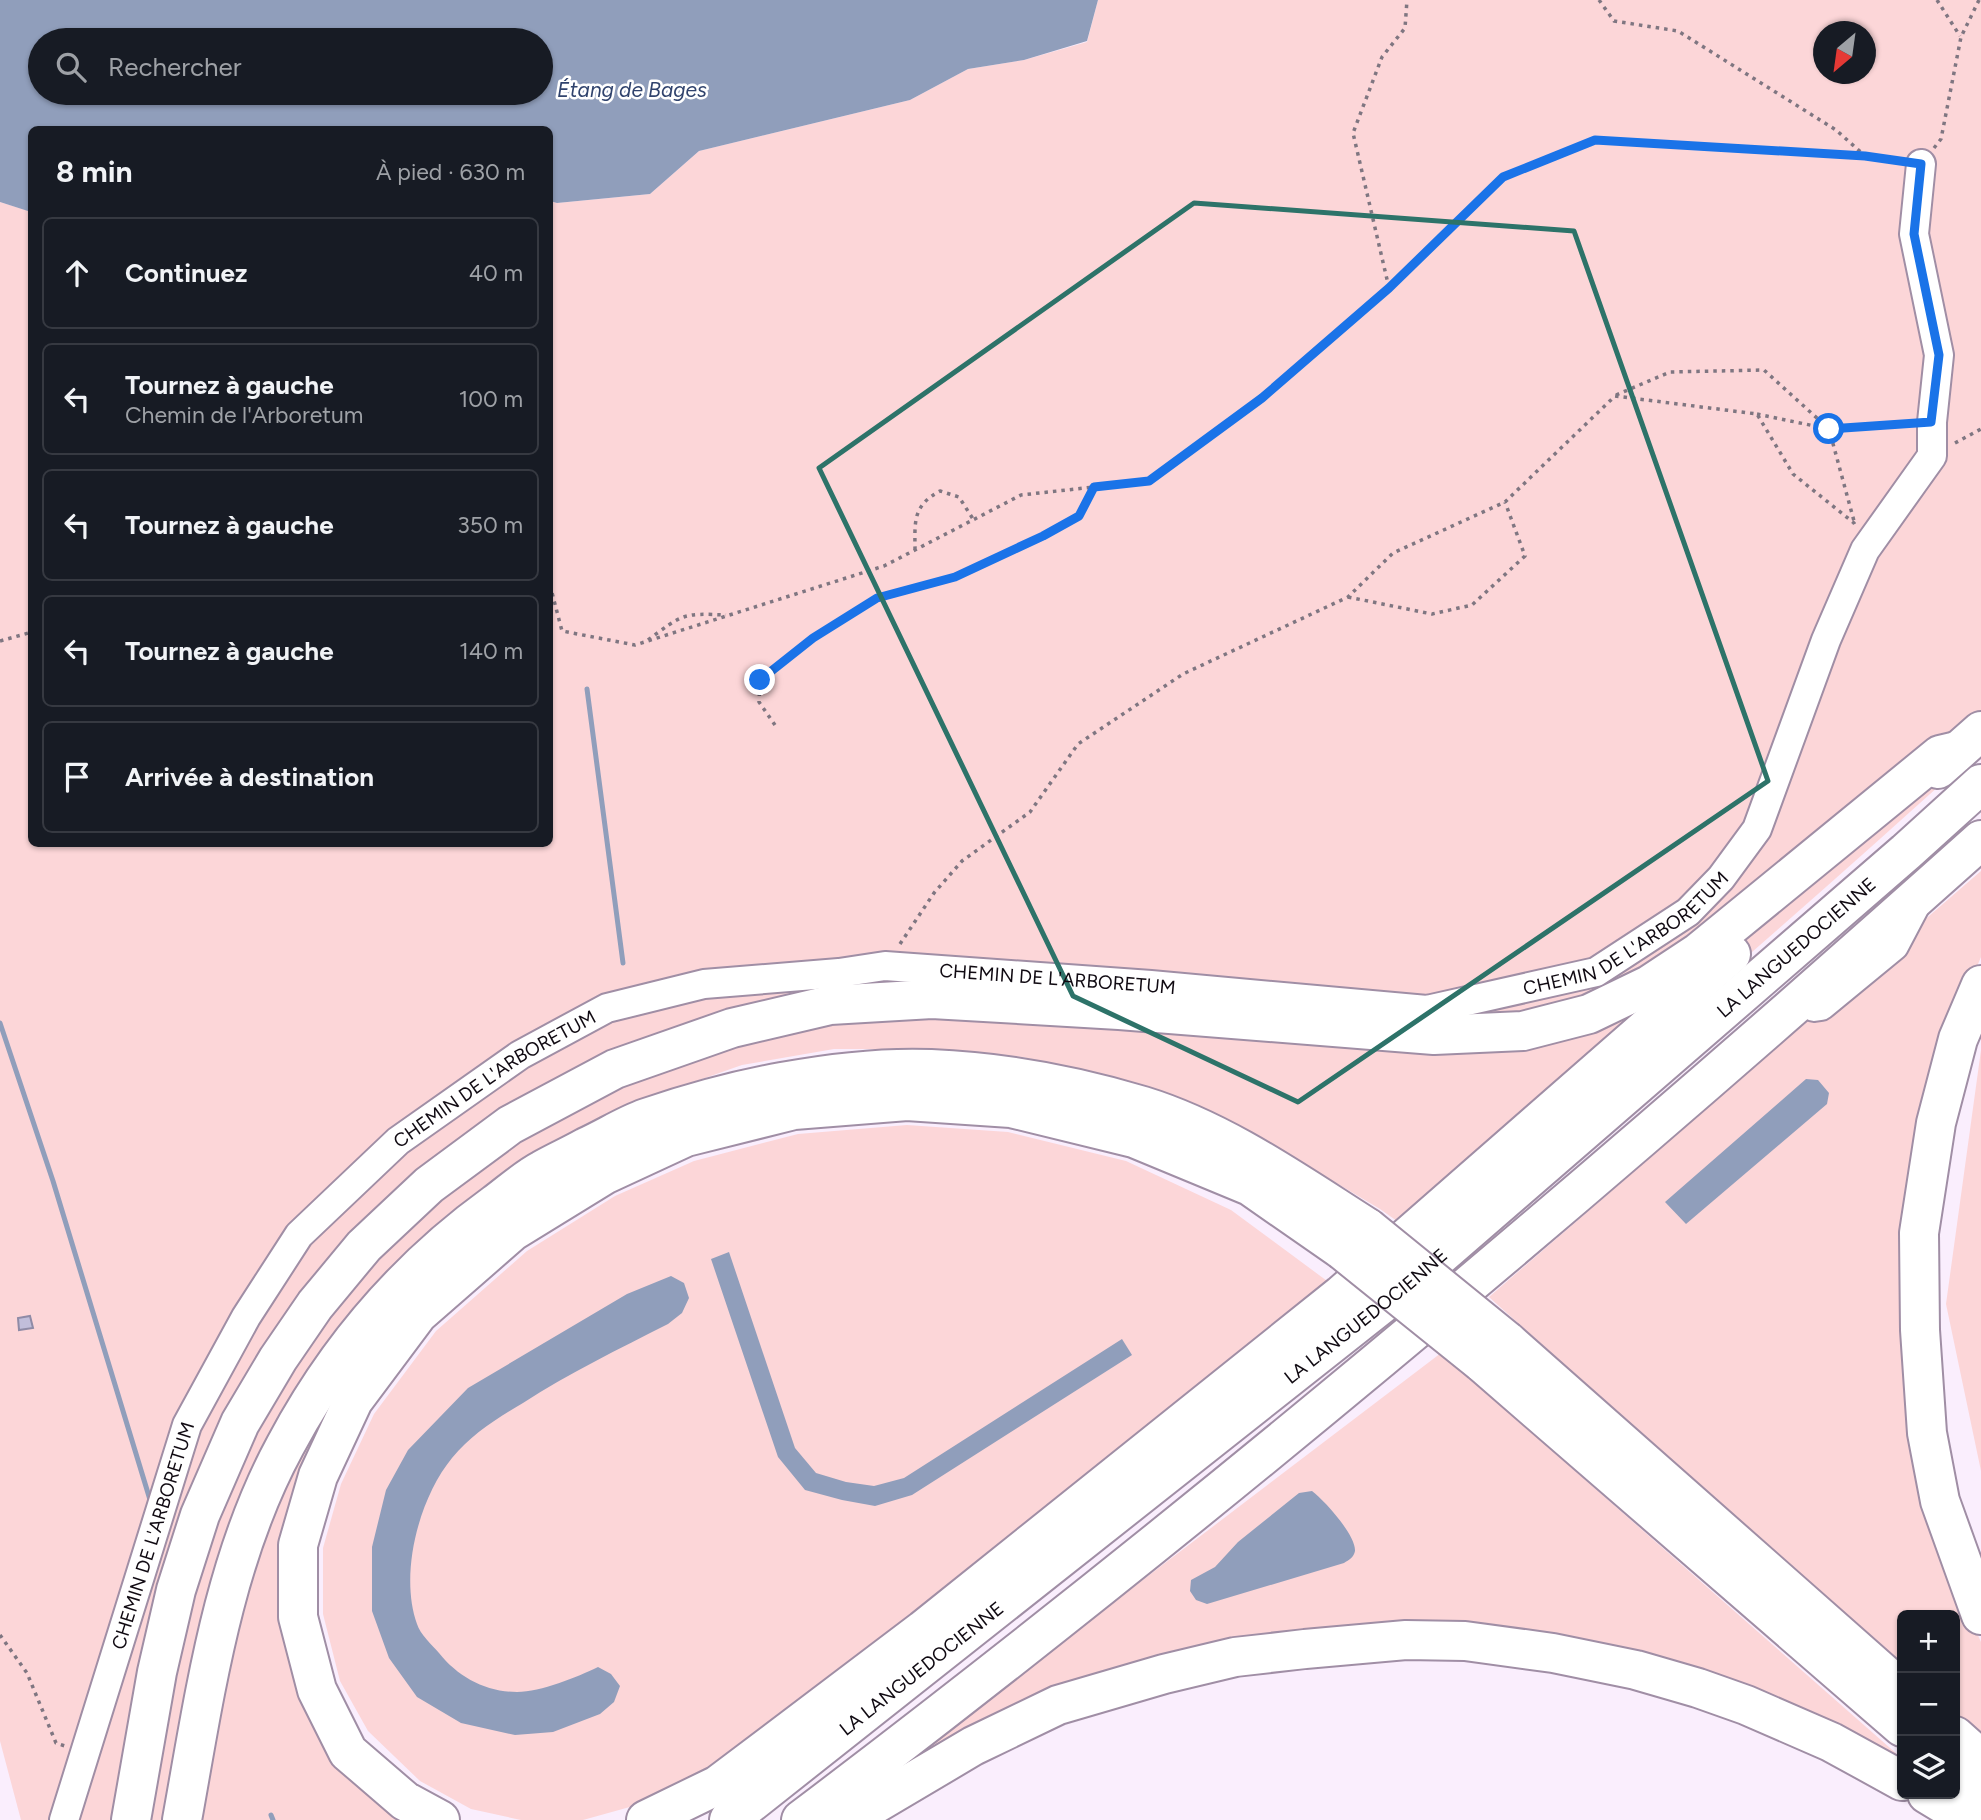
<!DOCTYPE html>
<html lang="fr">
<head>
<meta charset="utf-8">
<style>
  :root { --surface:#171b24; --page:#242831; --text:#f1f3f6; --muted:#9ea1a6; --line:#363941 }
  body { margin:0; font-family:Figtree,sans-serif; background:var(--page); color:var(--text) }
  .controls { position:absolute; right:21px; bottom:21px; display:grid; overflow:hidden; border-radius:10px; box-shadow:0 2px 5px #0004 }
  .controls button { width:63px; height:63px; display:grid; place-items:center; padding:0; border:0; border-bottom:2px solid var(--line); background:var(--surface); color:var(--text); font:35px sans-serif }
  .compass { position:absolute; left:1813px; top:21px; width:63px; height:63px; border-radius:50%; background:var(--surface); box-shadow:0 2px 5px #0004; rotate:209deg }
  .stop { position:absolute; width:21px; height:21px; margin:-16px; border:5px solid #1a73e8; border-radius:50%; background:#fff }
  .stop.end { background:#1a73e8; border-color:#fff; box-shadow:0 2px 7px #0008 }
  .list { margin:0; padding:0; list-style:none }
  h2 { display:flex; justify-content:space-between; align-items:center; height:91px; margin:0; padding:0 28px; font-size:30px }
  h2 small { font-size:23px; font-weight:400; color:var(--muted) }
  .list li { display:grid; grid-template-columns:46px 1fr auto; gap:21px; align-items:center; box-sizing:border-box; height:112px; margin:0 14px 14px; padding:0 14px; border:2px solid var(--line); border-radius:10px }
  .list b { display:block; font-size:26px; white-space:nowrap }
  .list p { margin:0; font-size:23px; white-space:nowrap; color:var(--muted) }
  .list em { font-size:23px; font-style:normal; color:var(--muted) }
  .icon { flex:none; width:38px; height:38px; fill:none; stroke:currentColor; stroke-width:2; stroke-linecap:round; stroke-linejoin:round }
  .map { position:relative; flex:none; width:1981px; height:1820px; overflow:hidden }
  .search { position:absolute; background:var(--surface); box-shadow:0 2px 5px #0004; left:28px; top:28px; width:525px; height:77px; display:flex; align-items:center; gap:18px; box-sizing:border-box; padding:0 24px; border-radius:38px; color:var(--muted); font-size:26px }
  .panel { position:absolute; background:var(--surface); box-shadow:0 2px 5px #0004; left:28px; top:126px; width:525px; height:721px; border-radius:10px }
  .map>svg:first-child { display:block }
</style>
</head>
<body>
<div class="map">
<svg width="1981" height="1820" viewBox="0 0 1981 1820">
  <rect width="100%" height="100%" fill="#faeefd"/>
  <path fill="#fcd6d8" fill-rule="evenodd" d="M1098,0H1981V748C1797,915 1609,1078 1418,1236L1380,1209L1274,1146L1157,1089L1099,1073L1022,1057L926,1049H834L742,1065L631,1104L530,1158L448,1214L387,1271L337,1328L304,1375L267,1442L164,1820H21L0,1741V202L32,212V844H550V201L557,203L650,194L699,151L910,100L968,69L1024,60L1087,42ZM1824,32H1866V74H1824Z
    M1981,871V957L1948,1035L1908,1232L1964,1604L1981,1642V1737L1955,1714V1615H1902V1667L1489,1297Z
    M1981,1050V1471L1946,1304Z
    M907,1125L1008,1132L1126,1161L1231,1210L1342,1292L900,1632L707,1768L637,1805L583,1820H521L471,1809L420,1781L368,1731L340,1681L323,1614V1548L341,1484L374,1414L436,1331L527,1251L615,1196L694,1161L798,1134Z
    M1441,1353L1898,1755L1769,1698L1507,1629L1052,1689L893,1770Z
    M336,1385L283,1619L408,1820H197L219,1688L258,1539Z"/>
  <path fill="#909ebb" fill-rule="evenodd" d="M0,0H1098L1087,41L1024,60L968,69L910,100L699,151L650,194L557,203L550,201V130H32L31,212L0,202ZM541,40V93H40V40Z
    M1806,1079L1818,1080L1829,1093L1827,1104L1686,1224L1665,1202Z
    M729,1252L795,1448L816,1473L846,1482L874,1486L904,1478L1122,1339L1132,1355L912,1495L875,1506L842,1500L805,1490L778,1457L711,1259Z
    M671,1276L684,1283L689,1298L682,1313L668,1324C619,1349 569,1373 523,1403C496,1419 472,1434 452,1458C419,1498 399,1574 417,1624C420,1634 432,1645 439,1653C458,1677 486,1692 517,1692C541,1692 577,1677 598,1667L611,1674L620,1686L614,1702L600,1714L553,1732L515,1735L461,1723L417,1697L389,1658L372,1611V1547L386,1490L408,1450L468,1388L627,1294Z
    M1312,1491C1324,1500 1356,1535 1355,1551C1354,1557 1349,1560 1344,1563L1207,1604L1196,1600L1190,1591L1191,1580L1215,1567L1238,1542L1299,1493Z"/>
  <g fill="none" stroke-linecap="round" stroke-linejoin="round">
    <path stroke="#909ebb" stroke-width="5" d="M587,689L623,963
      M0,1023L53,1181L151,1503
      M271,1815L273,1820"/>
  </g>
  <path fill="#c1beda" stroke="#8f8ba6" stroke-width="2" d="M30,1316L33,1328L19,1330L18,1318Z"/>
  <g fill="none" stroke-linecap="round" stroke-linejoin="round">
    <defs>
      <g id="minor">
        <path d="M1814,1007L1821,1006L1894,946L1914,908"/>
        <path id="s1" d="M64,1820L187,1425L246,1317L299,1235L398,1141L520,1055L607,1008L704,984L839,973L885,966L1151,985L1427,1010L1596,972L1688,912L1721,878L1757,829L1826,640L1865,550L1932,456V422L1939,355L1914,234L1921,164"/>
      </g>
      <g id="highway">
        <path d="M1938,769L1981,731"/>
        <path d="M1981,985L1958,1039L1936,1123L1919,1233L1920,1330L1927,1433L1940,1501L1981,1615"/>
        <path d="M1507,1341L1902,1690"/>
        <path d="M1481,1362L1902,1727"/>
        <path d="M1955,1736L1981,1759"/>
        <path d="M1955,1772L1981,1795"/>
        <path d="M1927,1794L1970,1820"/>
        <path d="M131,1820L157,1672L176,1590L200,1515L240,1423L278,1359L315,1305L364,1246L429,1185L510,1125L615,1069L732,1028L830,1005L932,999L1119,1010L1434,1035L1523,1031L1589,1014L1649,985L1699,952L1940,755L1957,751"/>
        <path d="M182,1820C205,1693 223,1560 285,1446C337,1348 405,1269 495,1204C510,1193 525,1179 542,1170C556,1162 572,1155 586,1147C606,1138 626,1125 646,1118C690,1103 737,1090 782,1082C831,1073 881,1067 931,1069C1002,1072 1074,1085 1143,1106C1224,1131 1297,1183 1368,1228"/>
        <path d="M440,1820L405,1801L348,1752L317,1690L298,1617V1545L318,1476L353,1401L418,1314L513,1231L604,1175L686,1137L794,1110L907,1101L1011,1108L1134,1138L1250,1186L1342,1250"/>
        <path d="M646,1820L718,1785L923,1630L1341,1295L1731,954"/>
        <path id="s2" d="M729,1820L1407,1284L1906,852L1981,784"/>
        <path d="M801,1820C1209,1511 1600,1181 1981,840"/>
        <path d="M848,1820L973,1746L1058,1705L1164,1674L1235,1657L1305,1649L1406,1640L1465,1641L1553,1653L1636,1670L1698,1688L1746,1705L1831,1742L1902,1781"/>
      </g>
    </defs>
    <use href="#minor" stroke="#a08ea5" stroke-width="32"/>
    <use href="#highway" stroke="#a08ea5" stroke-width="42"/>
    <path stroke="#7f7681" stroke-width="3.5" stroke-dasharray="3.5 5" stroke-linecap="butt" d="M1599,0L1614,21L1678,31L1836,130L1864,155
      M1937,0L1960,36
      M1934,148L1941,139L1961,37L1979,0
      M1389,288L1353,133L1382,57L1405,28L1407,0
      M1616,395L1670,372L1764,370L1829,429L1854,521
      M1757,414L1829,429L1911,423
      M1955,443L1981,429
      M915,550C915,522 912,506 940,491L959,497L973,519
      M550,585L562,631L635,645L884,566L1021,495L1149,481L1262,398L1389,288L1503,177L1595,140L1865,156L1899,161
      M1348,597L1432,614L1472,605L1525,556L1505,502
      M648,640C683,614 682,613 726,615
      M0,641L32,632
      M775,725L759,702L760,680L813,638L877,598L955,577L1043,536L1079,516L1094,487
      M900,944L934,893L962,861L1030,812L1078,744L1183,674L1348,597L1393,553L1505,502L1615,396L1757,414L1793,474L1854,523L1856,527
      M0,1635L27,1673L56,1743L65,1746"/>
    <use href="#minor" stroke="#fff" stroke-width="28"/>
    <use href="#highway" stroke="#fff" stroke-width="38"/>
    <defs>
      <path id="highway-bridge" d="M1368,1228L1507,1341
        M1342,1250L1481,1362"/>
    </defs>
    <use href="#highway-bridge" stroke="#a08ea5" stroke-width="42" stroke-linecap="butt"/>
    <use href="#highway-bridge" stroke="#fff" stroke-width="38"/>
  </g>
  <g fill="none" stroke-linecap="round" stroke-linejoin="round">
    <path stroke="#1a73e8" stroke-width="9" d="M760,680L813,638L877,598L955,577L1043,536L1079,516L1094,487L1149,481L1262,398L1389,288L1503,177L1595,140L1865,156L1921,164L1914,234L1939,355L1931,422L1829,429"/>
  </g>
  <path fill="none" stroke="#2d7369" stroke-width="5" stroke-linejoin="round" d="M1194,203L1574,231L1768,781L1298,1102L1073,996L819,468Z"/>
  <g text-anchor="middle" stroke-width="5" stroke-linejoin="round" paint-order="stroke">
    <g font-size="19" fill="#100a12" stroke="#fff">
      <text dy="7" stroke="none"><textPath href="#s1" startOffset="2062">CHEMIN DE L'ARBORETUM</textPath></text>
      <text dy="7" stroke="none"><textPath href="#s2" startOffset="1379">LA LANGUEDOCIENNE</textPath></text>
      <text dy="7" stroke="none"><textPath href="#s1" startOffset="1474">CHEMIN DE L'ARBORETUM</textPath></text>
      <text dy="7" stroke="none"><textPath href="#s1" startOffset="886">CHEMIN DE L'ARBORETUM</textPath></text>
      <text dy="7" stroke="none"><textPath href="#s2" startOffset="812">LA LANGUEDOCIENNE</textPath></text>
      <text dy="7" stroke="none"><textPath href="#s1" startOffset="298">CHEMIN DE L'ARBORETUM</textPath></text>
      <text dy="7" stroke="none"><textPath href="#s2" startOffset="245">LA LANGUEDOCIENNE</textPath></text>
    </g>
    <g font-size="21" font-style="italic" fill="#30436d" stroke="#fff">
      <text x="632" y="97">Étang de Bages</text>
    </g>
  </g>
</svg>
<div class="controls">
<button>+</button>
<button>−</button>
<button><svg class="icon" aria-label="layers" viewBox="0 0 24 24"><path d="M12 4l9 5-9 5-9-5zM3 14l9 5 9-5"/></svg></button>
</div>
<svg class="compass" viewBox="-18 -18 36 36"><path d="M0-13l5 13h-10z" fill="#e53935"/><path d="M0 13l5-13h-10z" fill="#9ea1a6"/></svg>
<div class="stop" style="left:1829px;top:429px"></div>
<div class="stop end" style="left:760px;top:680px"></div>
<div class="search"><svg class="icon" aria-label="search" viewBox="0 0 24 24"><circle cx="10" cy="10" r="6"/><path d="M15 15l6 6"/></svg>Rechercher</div>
<section class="panel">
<h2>8 min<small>À pied · 630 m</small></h2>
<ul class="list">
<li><svg class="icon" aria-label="ahead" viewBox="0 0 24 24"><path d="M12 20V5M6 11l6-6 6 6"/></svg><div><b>Continuez</b></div><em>40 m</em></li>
<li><svg class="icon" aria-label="left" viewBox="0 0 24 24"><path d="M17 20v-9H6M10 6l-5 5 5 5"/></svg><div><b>Tournez à gauche</b><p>Chemin de l'Arboretum</p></div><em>100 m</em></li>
<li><svg class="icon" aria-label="left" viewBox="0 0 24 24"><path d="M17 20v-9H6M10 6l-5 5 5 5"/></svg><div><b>Tournez à gauche</b></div><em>350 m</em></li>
<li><svg class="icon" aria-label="left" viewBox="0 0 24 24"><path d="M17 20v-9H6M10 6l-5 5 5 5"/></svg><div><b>Tournez à gauche</b></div><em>140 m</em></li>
<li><svg class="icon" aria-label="arrive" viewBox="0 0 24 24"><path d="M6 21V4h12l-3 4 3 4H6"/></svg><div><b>Arrivée à destination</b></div></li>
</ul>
</section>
</div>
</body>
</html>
